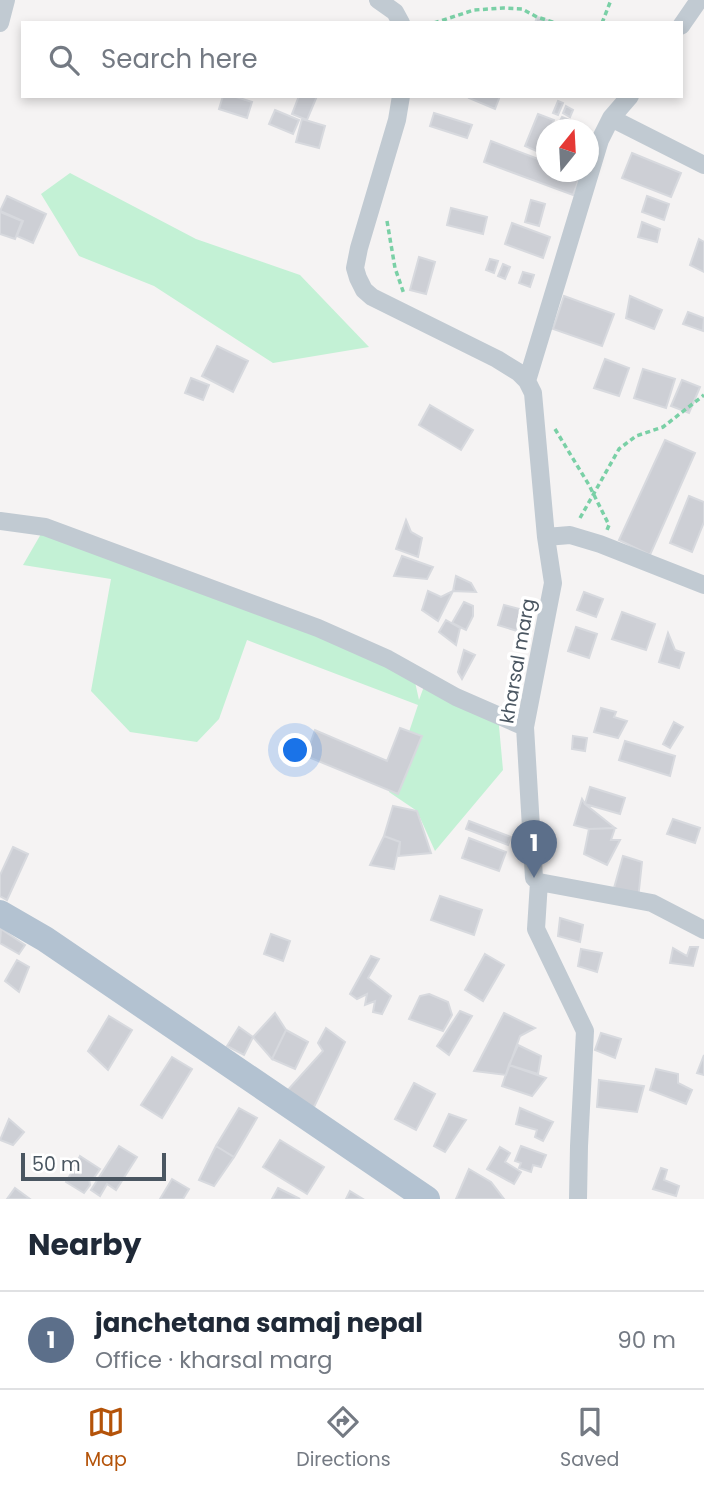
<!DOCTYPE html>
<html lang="en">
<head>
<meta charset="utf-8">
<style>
  :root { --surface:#fff; --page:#f2f2f3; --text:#1f2937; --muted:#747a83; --line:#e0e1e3; --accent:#b45309 }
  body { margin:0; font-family:Poppins,sans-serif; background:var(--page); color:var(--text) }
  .compass { position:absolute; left:536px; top:119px; width:63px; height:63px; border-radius:50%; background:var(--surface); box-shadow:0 4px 10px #0003; rotate:18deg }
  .scale { position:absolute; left:21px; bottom:18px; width:145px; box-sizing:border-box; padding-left:7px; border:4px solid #4a5661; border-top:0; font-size:19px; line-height:24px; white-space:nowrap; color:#4a5661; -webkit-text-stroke:5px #fff; paint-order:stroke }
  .you { position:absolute; left:296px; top:751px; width:24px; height:24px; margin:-18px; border:5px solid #fff; border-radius:50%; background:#1a73e8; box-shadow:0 0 0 10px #1a73e833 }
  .badge { display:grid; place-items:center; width:46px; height:46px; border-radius:50%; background:var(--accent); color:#fff; font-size:23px; font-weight:700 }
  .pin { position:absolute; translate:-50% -58px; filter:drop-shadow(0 2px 4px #0008) }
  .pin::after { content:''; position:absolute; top:37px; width:24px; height:21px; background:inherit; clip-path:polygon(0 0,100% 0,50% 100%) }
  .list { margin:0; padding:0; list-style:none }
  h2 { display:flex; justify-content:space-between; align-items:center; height:91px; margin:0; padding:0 28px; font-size:30px }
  h2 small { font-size:23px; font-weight:400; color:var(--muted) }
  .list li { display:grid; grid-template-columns:46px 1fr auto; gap:21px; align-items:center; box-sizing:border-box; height:98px; padding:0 28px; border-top:2px solid var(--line) }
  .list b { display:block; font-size:26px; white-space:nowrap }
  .list p { margin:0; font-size:23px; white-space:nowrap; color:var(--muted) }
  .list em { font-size:23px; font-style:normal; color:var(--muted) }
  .icon { flex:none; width:38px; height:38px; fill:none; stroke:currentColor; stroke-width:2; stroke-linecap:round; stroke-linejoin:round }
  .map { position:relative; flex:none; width:704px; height:1199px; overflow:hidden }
  .search { position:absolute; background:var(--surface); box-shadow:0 4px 10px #0003; left:21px; right:21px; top:21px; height:77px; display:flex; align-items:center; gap:18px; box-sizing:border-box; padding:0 24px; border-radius:0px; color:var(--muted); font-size:26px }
  .sheet { height:189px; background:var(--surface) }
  nav { display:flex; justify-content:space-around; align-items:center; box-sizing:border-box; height:98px; border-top:2px solid var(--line); background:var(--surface); font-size:19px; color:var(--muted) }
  nav a { display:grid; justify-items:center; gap:4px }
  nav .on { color:var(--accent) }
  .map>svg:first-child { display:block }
</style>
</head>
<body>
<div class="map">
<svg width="704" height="1199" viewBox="0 0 704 1199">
  <rect width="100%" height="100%" fill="#f5f3f3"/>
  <path fill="#c3f1d5" d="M70,173L196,239L300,275L369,347L273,363L154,286L79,256L41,194Z
    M45,527L413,673L419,700L426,681L498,715L503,770L435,851L417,811L389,792L418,705L247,640L219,719L197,742L130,732L91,691L111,579L23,565Z"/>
  <path fill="#cdcfd5" stroke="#d7d9de" stroke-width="2" d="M537,17L556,23H535Z
    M223,96H233L252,102L247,118L219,109Z
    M299,96H317L307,120L292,114Z
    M470,96H500L495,109L469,98Z
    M558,101L563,103L558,115L553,113Z
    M566,106L573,110L570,117L563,113Z
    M275,110L299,120L293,134L269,124Z
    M434,113L472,125L467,138L430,126Z
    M538,114L554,120L550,130H546V138L541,153L525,146Z
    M562,117L579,124L576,130L559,123Z
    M302,119L325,126L319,148L296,142Z
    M491,141L546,162V172H574L581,174L573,195L484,162Z
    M632,153L681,173L671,197L622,178Z
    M7,196L46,214L33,243L17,236L23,221L0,211Z
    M647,196L669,204L664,220L642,212Z
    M531,200L545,204L539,226L525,222Z
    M451,208L487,217L483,234L447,225Z
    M0,212L22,221L15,239L0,234Z
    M642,222L660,229L657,242L638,237Z
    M512,223L550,237L543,258L505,244Z
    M699,239L704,242V272L690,265Z
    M419,257L435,262L426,294L410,290Z
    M490,259L498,261L494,273L486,270Z
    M503,264L510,267L505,279L498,276Z
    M523,272L534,275L530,287L519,283Z
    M564,296L614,314L602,346L553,329Z
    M630,296L662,310L654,329L626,318Z
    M688,312L704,318L703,331L683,324Z
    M217,346L248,361L233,392L202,376Z
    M605,359L629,368L619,396L594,388Z
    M643,369L675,379L666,408L634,398Z
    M191,378L209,385L203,400L185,393Z
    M682,380L700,387L689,413L671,406Z
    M430,405L473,430L461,450L419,425Z
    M665,440L695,453L650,555L619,540Z
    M689,496L704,502V522L692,552L670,543Z
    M406,520L411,532L422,538L418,557L396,549Z
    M402,556L433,567L427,579L394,576Z
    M456,576L471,583L476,592L453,591Z
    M428,591L441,597L453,591L438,621L422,610Z
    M584,592L603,599L596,617L577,610Z
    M464,602L473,606V616L466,630L452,623Z
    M504,605L523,610L517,631L498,625Z
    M622,612L655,624L646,650L612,639Z
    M446,620L460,628L456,645L439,632Z
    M576,627L597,634L589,658L568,651Z
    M668,633L675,650L684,653L679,668L659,662Z
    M464,650L475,655L462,679L458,672Z
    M601,708L616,712L614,717L627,721L618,738L594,732Z
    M674,722L683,727L670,748L663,744Z
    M400,728L422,736L398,794L306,756L315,730L387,761Z
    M573,736L587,738L585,751L572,749Z
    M625,741L675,756L670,776L619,760Z
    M590,787L625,798L620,814L585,804Z
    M582,799L585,804L615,828L589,829L574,825Z
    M393,806L417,811L431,853L399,856L400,842L384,836Z
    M673,819L700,828L695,843L667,834Z
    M469,821L511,837L508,845L466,829Z
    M615,828L611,840H620L607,865L584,854L589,829Z
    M384,836L400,842L394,869L370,865Z
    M469,838L506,852L499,871L462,858Z
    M13,847L28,854L7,900L0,896V875Z
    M623,856L642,862L638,899L614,888Z
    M440,896L482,910L474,935L431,920Z
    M560,918L583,925L580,942L558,936Z
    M1,929L25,945L19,954L0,943Z
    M271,934L290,941L283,961L264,954Z
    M690,947H698L693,966L670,963L673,948L687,956Z
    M581,949L602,953L597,972L578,966Z
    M485,954L504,965L483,1001L465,990Z
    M371,956L379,959L368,978L391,996L382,1014L373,1012L375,1001L365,1005L367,994L357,999L350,994Z
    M17,960L29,967L19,992L5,981Z
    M429,994L448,1002L452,1015L443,1031L409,1019L420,996Z
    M460,1011L472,1016L449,1055L437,1046Z
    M275,1013L286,1030L272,1059L253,1037Z
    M504,1013L535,1028L520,1036L506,1075L474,1071Z
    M109,1016L132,1030L108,1070L88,1051Z
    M239,1027L253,1037L244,1055L227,1046Z
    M326,1028L345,1042L313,1109L286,1092L323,1051L318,1043Z
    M286,1030L308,1042L295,1069L272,1059Z
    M601,1033L621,1039L615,1058L595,1050Z
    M518,1045L541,1056L538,1074L509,1065Z
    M704,1055V1075L697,1073Z
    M172,1057L192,1069L162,1118L141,1105Z
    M509,1065L546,1078L532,1096L502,1086Z
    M656,1069L678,1074V1083L692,1090L686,1104L650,1090Z
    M599,1080L644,1086L637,1112L597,1107Z
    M414,1083L435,1094L416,1130L395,1119Z
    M239,1108L257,1118L234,1157L216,1146Z
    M520,1108L553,1122L543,1141L535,1137L537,1130L516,1124Z
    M449,1114L466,1120L445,1152L434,1146Z
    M9,1119L24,1132L13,1145L0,1140Z
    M280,1140L324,1167L307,1194L263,1167Z
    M119,1146L137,1157L116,1190L107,1184L100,1196L91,1190Z
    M216,1146L234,1157L214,1186L199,1180Z
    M521,1146L546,1155L541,1167L533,1165L531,1172L519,1168L521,1163L515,1161Z
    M500,1147L510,1153L505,1162L521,1172L514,1184L487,1169Z
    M80,1156L100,1169L93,1179L89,1178L90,1185L84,1193L66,1182L73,1170L81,1174L75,1166Z
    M661,1168L667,1170L664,1180L679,1186L676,1196L653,1189Z
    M469,1169L491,1182L504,1199H456Z
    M172,1179L189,1189L183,1199H160Z
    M15,1188L30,1199H7Z
    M278,1188L300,1199H272Z
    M350,1191L363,1199H346Z"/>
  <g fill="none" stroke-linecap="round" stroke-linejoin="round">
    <path stroke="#7ad0a6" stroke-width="3.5" stroke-dasharray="5 3.5" stroke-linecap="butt" d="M434,23L474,10L503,8L522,9L537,17L556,23
      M602,23L611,0
      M387,221L395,268L404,294
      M555,429L589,485L609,525L607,530
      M580,518L619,449L636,436L663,427L704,395"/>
    <path stroke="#c1cad2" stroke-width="18" d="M378,0L395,12L401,23
      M0,23L6,0
      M681,26L699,0
      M401,96L397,120L359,248L355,268L358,278L364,290L372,297L497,359L518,372L527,381L533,393L546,537L553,583L525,727L534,878L539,882L536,929L585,1031L579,1146L578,1199
      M611,118L704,165
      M527,381L600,140L611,118L630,96
      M0,521L45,527L318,628L388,659L456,697L525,727
      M546,537L570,535L600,544L704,585
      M539,882L652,903L704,930"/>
    <path stroke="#b3c2d1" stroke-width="26" d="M0,913L45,939L427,1199"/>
  </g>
  <g text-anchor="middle" stroke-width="7" stroke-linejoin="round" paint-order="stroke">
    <g font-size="19" fill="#4a5661" stroke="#fff">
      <text transform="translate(517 661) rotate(-80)" y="7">kharsal marg</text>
    </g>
  </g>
</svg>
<svg class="compass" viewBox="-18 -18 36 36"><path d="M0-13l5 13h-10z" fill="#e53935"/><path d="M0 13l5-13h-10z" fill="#747a83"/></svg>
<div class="scale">50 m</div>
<div class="you"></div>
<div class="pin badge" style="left:534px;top:878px;background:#5c6f8a">1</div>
<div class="search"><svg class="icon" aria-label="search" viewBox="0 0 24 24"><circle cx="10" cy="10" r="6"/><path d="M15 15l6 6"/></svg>Search here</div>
</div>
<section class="sheet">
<h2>Nearby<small></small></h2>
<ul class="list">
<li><span class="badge" style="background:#5c6f8a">1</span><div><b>janchetana samaj nepal</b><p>Office · kharsal marg</p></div><em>90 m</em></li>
</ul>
</section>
<nav>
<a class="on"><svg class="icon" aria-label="map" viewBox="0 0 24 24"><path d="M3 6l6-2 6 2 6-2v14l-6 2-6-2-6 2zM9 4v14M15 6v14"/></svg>Map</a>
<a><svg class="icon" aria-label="directions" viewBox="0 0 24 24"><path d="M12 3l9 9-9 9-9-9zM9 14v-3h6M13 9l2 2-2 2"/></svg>Directions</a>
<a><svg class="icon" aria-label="saved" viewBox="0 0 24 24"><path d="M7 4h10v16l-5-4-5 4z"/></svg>Saved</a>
</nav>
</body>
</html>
